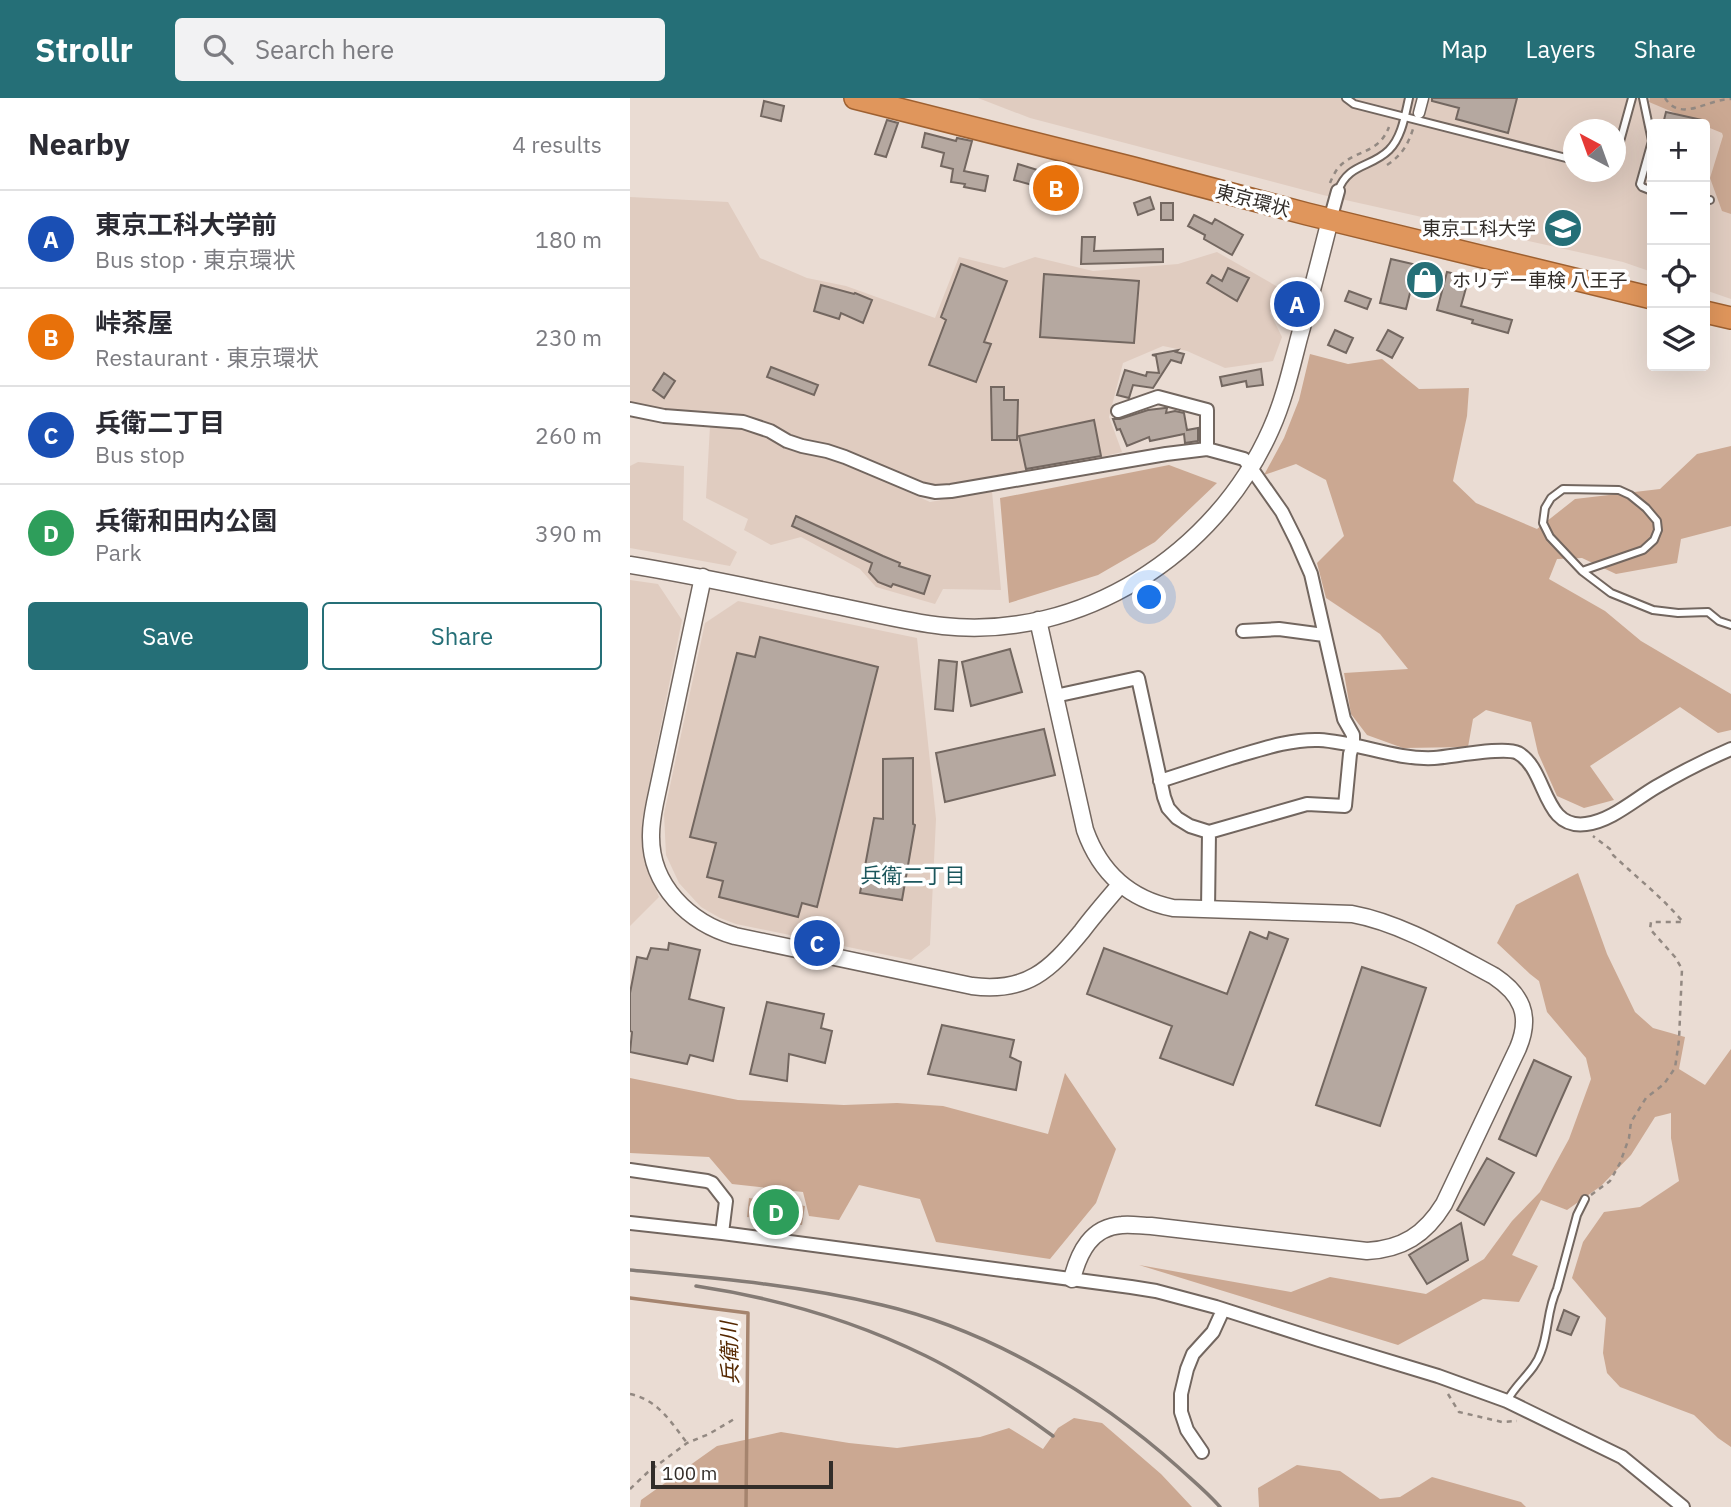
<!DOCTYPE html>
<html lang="en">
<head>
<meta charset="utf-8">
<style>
  :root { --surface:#fff; --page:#f2f2f3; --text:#2b2b33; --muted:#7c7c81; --line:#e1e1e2; --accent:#256f77 }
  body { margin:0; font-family:"IBM Plex Sans","Noto Sans JP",sans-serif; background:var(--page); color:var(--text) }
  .controls { position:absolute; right:21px; top:21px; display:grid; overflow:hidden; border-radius:7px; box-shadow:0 7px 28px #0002 }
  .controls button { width:63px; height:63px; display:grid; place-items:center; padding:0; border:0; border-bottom:2px solid var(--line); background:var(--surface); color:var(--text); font:35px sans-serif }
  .compass { position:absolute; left:933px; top:21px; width:63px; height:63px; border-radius:50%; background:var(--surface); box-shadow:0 7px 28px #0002; rotate:319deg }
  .scale { position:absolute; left:21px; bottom:18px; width:182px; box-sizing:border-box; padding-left:7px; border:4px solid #322d29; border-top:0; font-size:19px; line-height:24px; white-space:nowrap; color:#322d29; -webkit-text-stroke:5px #fff; paint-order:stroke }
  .you { position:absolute; left:520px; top:500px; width:24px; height:24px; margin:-18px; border:5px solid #fff; border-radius:50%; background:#1a73e8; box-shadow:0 0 0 10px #1a73e833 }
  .badge { display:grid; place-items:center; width:46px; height:46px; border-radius:50%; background:var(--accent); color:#fff; font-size:23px; font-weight:700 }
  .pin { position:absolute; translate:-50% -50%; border:4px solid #fff; box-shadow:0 2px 7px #0006 }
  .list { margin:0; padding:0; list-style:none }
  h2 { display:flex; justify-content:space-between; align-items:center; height:91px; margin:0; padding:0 28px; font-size:30px }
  h2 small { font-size:23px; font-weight:400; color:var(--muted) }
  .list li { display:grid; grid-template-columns:46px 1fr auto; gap:21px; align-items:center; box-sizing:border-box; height:98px; padding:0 28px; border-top:2px solid var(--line) }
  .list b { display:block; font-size:26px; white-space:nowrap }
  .list p { margin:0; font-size:23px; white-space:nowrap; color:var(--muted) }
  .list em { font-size:23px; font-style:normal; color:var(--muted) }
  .actions { display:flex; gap:14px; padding:21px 28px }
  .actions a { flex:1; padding:16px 0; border:2px solid var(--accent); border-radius:7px; text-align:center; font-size:24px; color:var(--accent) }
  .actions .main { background:var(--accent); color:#fff }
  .icon { flex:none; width:38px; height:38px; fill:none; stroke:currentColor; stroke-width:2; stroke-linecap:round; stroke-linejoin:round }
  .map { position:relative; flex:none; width:1101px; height:1409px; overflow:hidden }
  header { display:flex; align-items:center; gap:42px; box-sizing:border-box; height:98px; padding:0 35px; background:var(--accent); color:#fff }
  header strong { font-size:33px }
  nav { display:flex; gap:38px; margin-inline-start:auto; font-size:24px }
  .search { width:490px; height:63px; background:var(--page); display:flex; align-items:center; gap:18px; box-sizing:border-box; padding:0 24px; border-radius:7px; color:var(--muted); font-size:26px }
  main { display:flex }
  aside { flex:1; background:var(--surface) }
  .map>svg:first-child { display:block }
</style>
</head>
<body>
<header>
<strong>Strollr</strong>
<div class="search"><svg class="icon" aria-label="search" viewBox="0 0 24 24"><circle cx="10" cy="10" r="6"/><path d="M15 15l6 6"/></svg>Search here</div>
<nav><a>Map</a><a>Layers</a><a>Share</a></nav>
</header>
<main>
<aside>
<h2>Nearby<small>4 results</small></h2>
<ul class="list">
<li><span class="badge" style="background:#1a4fb4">A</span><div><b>東京工科大学前</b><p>Bus stop · 東京環状</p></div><em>180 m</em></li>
<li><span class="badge" style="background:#e8710a">B</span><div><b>峠茶屋</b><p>Restaurant · 東京環状</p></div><em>230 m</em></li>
<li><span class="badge" style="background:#1a4fb4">C</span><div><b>兵衛二丁目</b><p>Bus stop</p></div><em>260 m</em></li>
<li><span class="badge" style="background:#2e9e5b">D</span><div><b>兵衛和田内公園</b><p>Park</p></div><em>390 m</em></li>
</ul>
<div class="actions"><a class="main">Save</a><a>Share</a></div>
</aside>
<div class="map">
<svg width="1101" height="1409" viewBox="0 0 1101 1409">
  <rect width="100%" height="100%" fill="#eadcd3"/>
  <path fill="#e0ccc0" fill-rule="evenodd" d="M348,0H1101V201L1075,192V26H1022V174L993,164L693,97L400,20ZM944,32H986V74H944Z
    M0,99L98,104L130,160L177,180L216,188L305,220L329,159L374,170L405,159L463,173L548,166L587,154L648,189L640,215L652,239L643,263L595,270L557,253L533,248L493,265L479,319L492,354L392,377L305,390L190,345L163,341L119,321L14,310L0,304Z
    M80,328L118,331L162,353L195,360L234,374L300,404L362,393L371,492L313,491L305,506L246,489L230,471L171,439L141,447L114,432L118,421L76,400Z
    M8,364L54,368L53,422L107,454L100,468L0,450V368Z
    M0,482L28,486L52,522L12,722L13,750L19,774L29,799L0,828Z
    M108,503L287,540L306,721L300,847L281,862L106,826L90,820L71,809L49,785L36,757L34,716L75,525Z"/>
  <path fill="#cba892" d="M1020,0H1101V116L1092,113L1080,80L1093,38L1092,35L1075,28V26H1071L1019,4Z
    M680,256L718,266L752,261L789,291L839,290L837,318L823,383L846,405L907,431L945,401L1030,391L1067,356L1101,348V428L1051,441L1047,465L986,476L952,460L927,461L919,481L975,513L1011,543L1101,596V632L1088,635L1050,609L960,668L984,702L954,710L927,698L908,655L901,624L856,612L843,621L838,649L773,650L737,637L721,616L714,575L778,571L750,536L696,500L687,465L714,438L696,382L666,366L634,377L654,340L669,302Z
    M539,367L587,385L525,444L468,477L379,505L370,400Z
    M948,775L977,856L1005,914L1023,930L1055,939L1049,971L1075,987L1101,951V1349L1088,1340L1064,1317L990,1289L977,1275L973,1255L976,1220L942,1180L953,1144L974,1114L1010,1109L1049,1083L1041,1040V1015L1025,1019L1001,1057L971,1088L937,1112L911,1102L882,1157L908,1168L889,1204L853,1201L768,1247L509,1167L661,1194L700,1179L796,1196L854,1161L882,1123L910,1094L939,1041L961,981L956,960L917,914L909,883L900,876L867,845L886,807Z
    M435,975L486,1051L466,1105L420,1161L306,1144L290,1101L229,1087L209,1122L179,1118L173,1094L102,1086L79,1059L0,1055V980L108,1002L214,1007L267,1005L313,1008L418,1036Z
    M119,1100L175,1108L172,1127L117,1119Z
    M444,1320L472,1325L531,1376L562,1409H10L11,1402L87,1348L151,1334L219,1345L267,1350L350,1339L379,1330L413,1351L428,1330Z
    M667,1367L710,1373L750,1401L770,1399L802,1379L891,1404L896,1409H629L628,1390Z"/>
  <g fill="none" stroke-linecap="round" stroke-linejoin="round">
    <path stroke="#a5846e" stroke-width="3.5" d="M0,1200L118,1215L116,1409"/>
  </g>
  <path fill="#b5a8a0" stroke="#736760" stroke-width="2" d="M802,0H887L878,35L826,21L829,10L802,3Z
    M134,3L154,8L151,23L131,18Z
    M1036,14L1072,22L1071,26H1033Z
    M257,22L268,25L256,59L245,56Z
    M295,35L326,43L327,40L342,43L334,73L358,78L355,93L334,89L335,86L321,84L323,71L311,68L314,55L292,49Z
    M388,66L414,74V77L438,83L433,101L411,95L413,90L384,82Z
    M520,99L524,111L508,117L504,105Z
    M531,105H543V122H531Z
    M564,117L582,126L585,121L613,137L602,157L574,141L575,137L558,128Z
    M452,139H465L464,153L533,151V164L451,166Z
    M761,161L787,167L776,211L750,205Z
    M331,166L377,183L354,244L361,246L346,284L299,267L316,222L311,219Z
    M598,170L619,180L607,203L577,185L582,177L592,183Z
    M817,174L839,179L831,208L882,222L878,235L842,225L843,222L807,212Z
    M414,176L509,183L504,245L410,239Z
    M191,187L224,196L225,195L242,202L233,225L211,215L209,221L184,213Z
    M719,193L741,201L737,211L715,203Z
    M705,232L723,240L716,255L698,247Z
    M758,232L773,240L762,260L747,252Z
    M548,252L546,254L554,256L551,265L541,262L523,290L503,287L499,300L487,297L495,272L516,278L517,274L529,275L526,258L522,257Z
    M141,269L188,287L184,297L137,279Z
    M631,271L633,287L617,289L616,283L592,288L590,279Z
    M34,275L45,283L34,300L23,292Z
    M361,289H374V302H388L387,342H362Z
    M535,310H537L536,315L545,313L554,315L557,332L568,330V343L555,345L554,336L520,343L519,339L497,348L490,331L487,332L483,321H490L518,312Z
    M464,322L471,358L396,371L389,338Z
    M166,418L253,458L270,465L269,468L300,478L294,496L263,486L261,489L248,484L239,474L242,465L162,428Z
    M130,539L248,569L187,809L172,805L168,819L89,799L93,783L77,779L86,745L60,739L107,555L125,559Z
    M380,551L392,594L341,608L332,564Z
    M309,562L327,564L323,613L305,611Z
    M414,631L425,677L315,704L306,655Z
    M283,660V726L285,727L272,802L230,795L244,720L253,721V661Z
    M620,834L637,841L639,834L658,841L603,987L530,960L542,928L457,896L474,850L597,896Z
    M39,845L70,852L59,901L94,910L83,963L60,957L57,966L0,954L2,934L0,933V895L7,859L17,861L21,850L38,852Z
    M732,869L796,890L750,1028L686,1007Z
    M137,904L194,916L191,930L202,933L195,965L159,956L157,983L120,976Z
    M312,927L384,942L380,959L391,964L386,992L298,976Z
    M904,962L941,979L906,1058L869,1041Z
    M857,1060L884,1075L854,1127L827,1112Z
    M831,1125L838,1162L797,1186L779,1157Z
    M934,1212L949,1219L941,1237L927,1232Z"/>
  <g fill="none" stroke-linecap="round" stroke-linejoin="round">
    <defs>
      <path id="service" d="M716,0L724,6L944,62
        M1013,0L1022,43L1010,86L1012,89L1022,93
        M986,58L1002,0
        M708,93C718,65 741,70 759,52C772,39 775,17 779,0
        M1075,102H1080
        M952,473L1013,452L1024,442L1028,432L1027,423L1016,410L1000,397L989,392L933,391L921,400L915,410L913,425L920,439L952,473L981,495L1023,512L1048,515L1078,514L1089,523L1101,527
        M877,1303C886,1285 905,1273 911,1254C919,1233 917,1211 927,1191L947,1117L955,1101"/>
      <path id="pedestrian" d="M789,15L793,0"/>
      <path id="minor" d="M700,122L708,93
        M0,311L34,318L113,324L140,333L157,343L172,348L197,353L215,359L291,391L305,394L321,393L536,356L577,351L614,361L621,370L652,414L667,444L681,476L714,621L723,637V646L720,656L715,708L677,706L579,734L560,728L547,720L538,710L534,699L508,580L425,598
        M488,313L528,299L577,312V351
        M613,533L649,531L694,537
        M530,683C554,675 577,668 601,660C629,652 659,641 689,642C728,644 765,662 804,660C822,659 874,648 888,655C918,672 912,732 956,726C981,723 1004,702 1026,689C1050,675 1075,662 1101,651
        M578,812L579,734
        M0,1072L77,1083L82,1085L96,1103L92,1135
        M0,1125L92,1135L501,1189L526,1193L586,1209L689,1242L808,1278L877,1303L992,1359L1053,1409
        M572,1354L557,1332L551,1314V1296L557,1271L563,1256L583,1234L593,1212"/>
      <path id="tertiary" d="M0,467C68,478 136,493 203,507C239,514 276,524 313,528C451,543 586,456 641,331C654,302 661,271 669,240C680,201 690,161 700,122
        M73,479L25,705C23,715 21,726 21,737C20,787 59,825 105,838L342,888C397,895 420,872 452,833C464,817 477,802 490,787
        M408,522L455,732C470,774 499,801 543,810L722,816C771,825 819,854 864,878C891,896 902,917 888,950L814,1106C795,1137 772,1151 737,1153L521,1128C512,1128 502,1126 492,1127C461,1129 449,1154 442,1181"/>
      <path id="trunk" d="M225,0L503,70L677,116L1022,200
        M1075,214L1101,220"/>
    </defs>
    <use href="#service" stroke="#72665f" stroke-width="10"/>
    <use href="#pedestrian" stroke="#72665f" stroke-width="13"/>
    <use href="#minor" stroke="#72665f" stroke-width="16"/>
    <use href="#tertiary" stroke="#72665f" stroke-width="19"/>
    <use href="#trunk" stroke="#9e6030" stroke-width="24"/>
    <path stroke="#938982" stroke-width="2.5" stroke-dasharray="5 5" stroke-linecap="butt" d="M1035,0C1051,25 1077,1 1101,1
      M757,67C771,58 778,47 783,31
      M700,85C702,80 705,74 708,70C725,51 748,57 759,29
      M961,1097L980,1083L990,1065L999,1040L1001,1024L1016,1000L1034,986L1045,970L1049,942L1052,871L1045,859L1020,831L1021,824H1053C1032,799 1006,779 983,757L980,751L963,738
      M0,1296C28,1302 41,1324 57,1345
      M818,1296L829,1314L872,1324L887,1323
      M0,1391L18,1374L57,1345L79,1336L106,1320"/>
    <use href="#service" stroke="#fff" stroke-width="6"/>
    <use href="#pedestrian" stroke="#fff" stroke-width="10"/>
    <use href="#minor" stroke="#fff" stroke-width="12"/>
    <use href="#tertiary" stroke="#fff" stroke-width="16"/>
    <use href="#trunk" stroke="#e0965c" stroke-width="21"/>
    <path stroke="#847b75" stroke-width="3.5" d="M0,1172C85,1180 169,1187 252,1207C360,1232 466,1296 548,1369C562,1382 577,1394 590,1409
      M66,1188C146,1200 223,1222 296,1258C341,1280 383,1309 423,1338"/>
  </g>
  <defs>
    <symbol id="university-disc" viewBox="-11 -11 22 22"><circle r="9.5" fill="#256f77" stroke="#fff"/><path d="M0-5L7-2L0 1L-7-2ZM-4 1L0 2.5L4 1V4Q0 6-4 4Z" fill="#fff"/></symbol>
    <symbol id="shop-disc" viewBox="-11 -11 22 22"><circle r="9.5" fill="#256f77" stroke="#fff"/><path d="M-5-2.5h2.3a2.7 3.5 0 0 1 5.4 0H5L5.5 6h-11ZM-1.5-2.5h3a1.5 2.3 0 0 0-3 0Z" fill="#fff"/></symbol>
  </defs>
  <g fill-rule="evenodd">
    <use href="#university-disc" x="911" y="108" width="44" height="44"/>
    <use href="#shop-disc" x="773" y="160" width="44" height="44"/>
  </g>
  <g text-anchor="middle" stroke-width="7" stroke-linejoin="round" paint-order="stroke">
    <g font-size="19" fill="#322d29" stroke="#fff">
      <text transform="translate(623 102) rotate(15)" y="7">東京環状</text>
    </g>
    <g font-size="19" fill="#322d29" stroke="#fff" text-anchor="end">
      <text x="906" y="137">東京工科大学</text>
      <text x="822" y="189" text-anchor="start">ホリデー車検 八王子</text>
    </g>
    <g font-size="21" fill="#1c575d" stroke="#fff">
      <text x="283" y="785">兵衛二丁目</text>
    </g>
    <g font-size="21" font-style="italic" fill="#552801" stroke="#fff">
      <text transform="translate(100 1255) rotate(-92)" y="7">兵衛川</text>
    </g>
  </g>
</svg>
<div class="controls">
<button>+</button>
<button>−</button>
<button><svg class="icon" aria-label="locate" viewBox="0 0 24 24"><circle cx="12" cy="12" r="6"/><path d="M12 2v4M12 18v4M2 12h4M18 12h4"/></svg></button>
<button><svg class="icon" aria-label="layers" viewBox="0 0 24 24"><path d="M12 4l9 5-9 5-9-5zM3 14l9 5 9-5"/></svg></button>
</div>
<svg class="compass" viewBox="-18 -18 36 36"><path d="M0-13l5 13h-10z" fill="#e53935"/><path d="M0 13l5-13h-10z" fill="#7c7c81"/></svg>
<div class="scale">100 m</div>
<div class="you"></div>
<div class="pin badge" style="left:667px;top:206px;background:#1a4fb4">A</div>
<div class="pin badge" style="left:426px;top:90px;background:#e8710a">B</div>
<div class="pin badge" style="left:187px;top:845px;background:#1a4fb4">C</div>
<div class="pin badge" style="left:146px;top:1114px;background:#2e9e5b">D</div>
</div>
</main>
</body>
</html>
